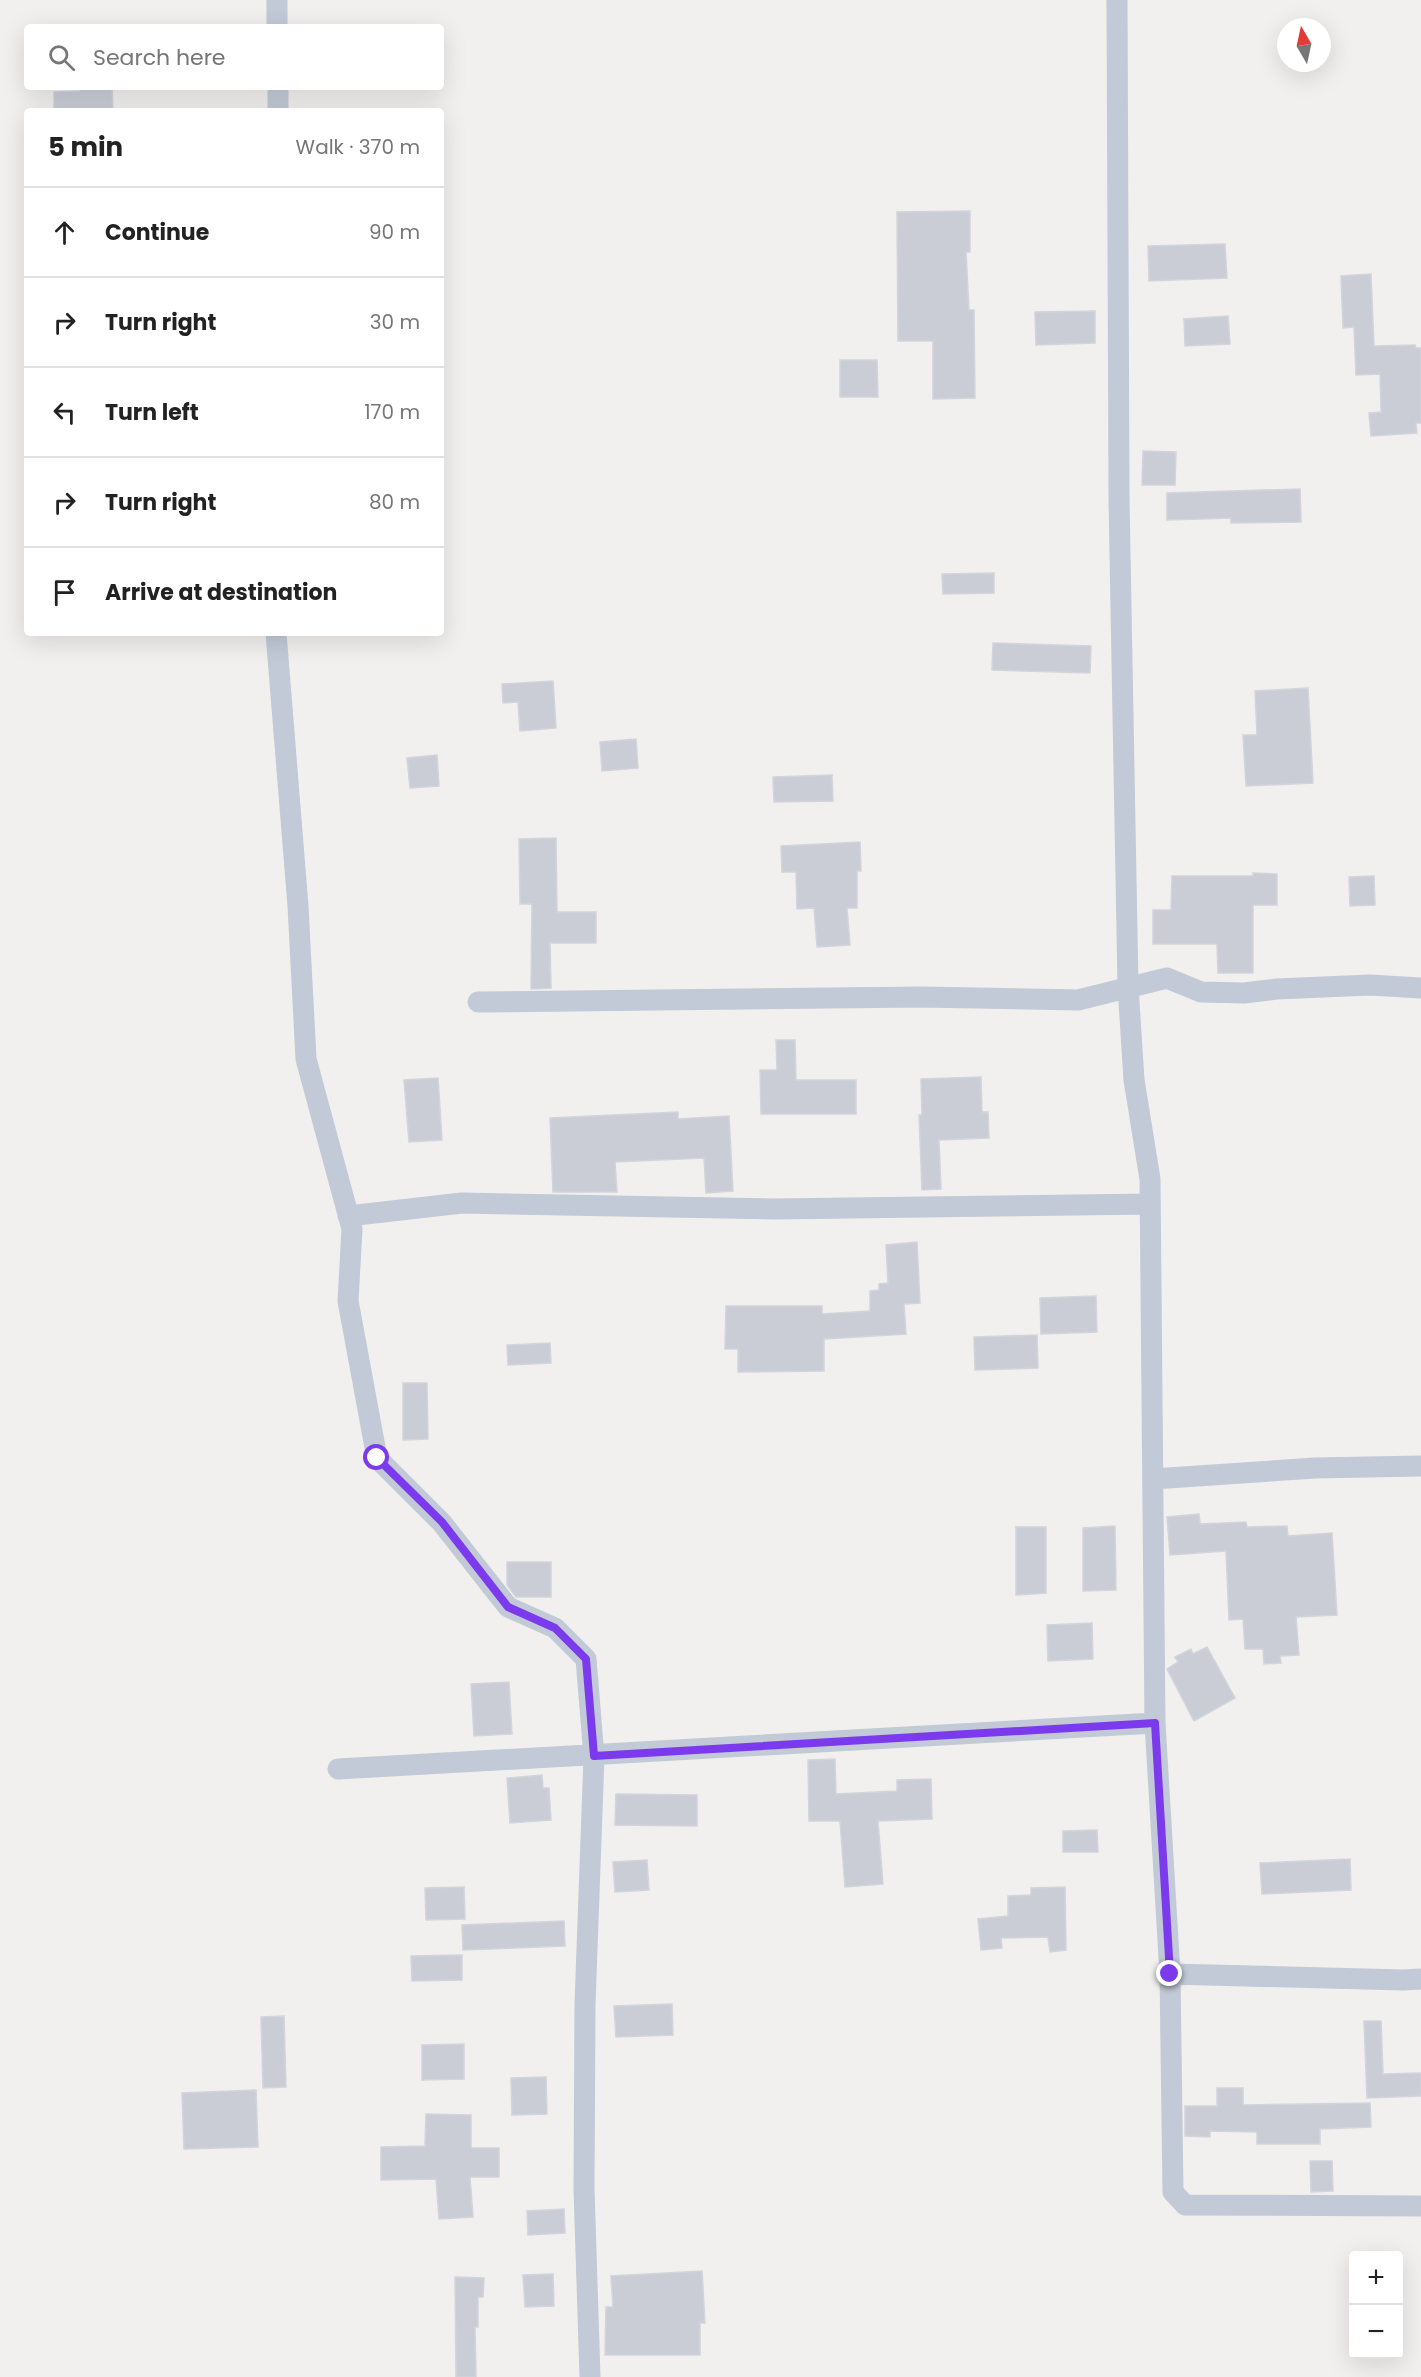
<!DOCTYPE html>
<html lang="en">
<head>
<meta charset="utf-8">
<style>
  :root { --surface:#fff; --page:#f2f2f2; --text:#222; --muted:#767676; --line:#e0e0e0 }
  body { margin:0; font-family:Poppins,sans-serif; background:var(--page); color:var(--text) }
  .controls { position:absolute; right:18px; bottom:18px; display:grid; overflow:hidden; border-radius:6px; box-shadow:0 6px 24px #0002 }
  .controls button { width:54px; height:54px; display:grid; place-items:center; padding:0; border:0; border-bottom:2px solid var(--line); background:var(--surface); color:var(--text); font:30px sans-serif }
  .compass { position:absolute; left:1277px; top:18px; width:54px; height:54px; border-radius:50%; background:var(--surface); box-shadow:0 6px 24px #0002; rotate:351deg }
  .stop { position:absolute; width:18px; height:18px; margin:-14px; border:4px solid #7c3aed; border-radius:50%; background:#fff }
  .stop.end { background:#7c3aed; border-color:#fff; box-shadow:0 2px 6px #0008 }
  .list { margin:0; padding:0; list-style:none }
  h2 { display:flex; justify-content:space-between; align-items:center; height:78px; margin:0; padding:0 24px; font-size:26px }
  h2 small { font-size:20px; font-weight:400; color:var(--muted) }
  .list li { display:grid; grid-template-columns:39px 1fr auto; gap:18px; align-items:center; box-sizing:border-box; height:90px; padding:0 24px; border-top:2px solid var(--line) }
  .list b { display:block; font-size:22px; white-space:nowrap }
  .list em { font-size:20px; font-style:normal; color:var(--muted) }
  .icon { flex:none; width:33px; height:33px; fill:none; stroke:currentColor; stroke-width:2; stroke-linecap:round; stroke-linejoin:round }
  .map { position:relative; flex:none; width:1421px; height:2377px; overflow:hidden }
  .search { position:absolute; background:var(--surface); box-shadow:0 6px 24px #0002; left:24px; top:24px; width:420px; height:66px; display:flex; align-items:center; gap:15px; box-sizing:border-box; padding:0 21px; border-radius:6px; color:var(--muted); font-size:22px }
  .panel { position:absolute; background:var(--surface); box-shadow:0 6px 24px #0002; left:24px; top:108px; width:420px; height:528px; border-radius:6px }
  .map>svg:first-child { display:block }
</style>
</head>
<body>
<div class="map">
<svg width="1421" height="2377" viewBox="0 0 1421 2377">
  <rect width="100%" height="100%" fill="#f2efef"/>
  <path fill="#cacdd5" stroke="#d2d4dc" stroke-width="1.5" d="M80,87H112L113,111H54V92L80,91Z
    M970,211V252H966L969,310H974L975,398L933,399V341H898L897,212Z
    M1225,244L1227,278L1149,281L1148,246Z
    M1371,274L1374,346L1415,345L1416,348H1421V423H1416L1417,433L1371,436L1369,413L1381,412L1380,374L1356,375L1354,327L1343,328L1341,276Z
    M1095,311V343L1036,345L1035,312Z
    M1228,316L1230,344L1185,346L1184,319Z
    M840,360H877L878,397H840Z
    M1143,451L1176,452L1175,485H1142Z
    M1300,489L1301,522L1231,523V518L1167,520V493Z
    M994,573V593L943,594L942,574Z
    M993,643L1091,646L1090,673L992,670Z
    M553,681L556,728L520,731L518,702L503,703L502,684Z
    M1308,688L1313,783L1246,786L1243,735H1257L1255,691Z
    M636,739L638,768L602,771L600,742Z
    M437,755L439,786L410,788L407,758Z
    M832,775L833,801L774,802L773,777Z
    M556,838L557,912H596V943H550L551,988L531,989L532,904H520L519,839Z
    M860,842L861,871H857V908H847L850,945L817,947L814,908L797,909L796,872H782L781,846Z
    M1253,873L1277,874V905H1253V973H1218L1217,944H1153V910H1171L1172,876H1253Z
    M1374,876L1375,905L1350,906L1349,877Z
    M776,1040H795L796,1080H856V1114H761L760,1070H777Z
    M981,1077L982,1112H988L989,1138L939,1140L941,1189L922,1190L919,1115H922L921,1079Z
    M438,1078L442,1140L409,1142L404,1080Z
    M678,1112V1119L729,1116L733,1191L706,1193L704,1158L615,1162L617,1192H553L550,1118Z
    M917,1242L920,1303L904,1304L906,1334L824,1339V1371L738,1372V1349H725L726,1306H822V1314L870,1311V1291L879,1290V1284L888,1283L886,1245Z
    M1096,1296L1097,1332L1041,1334L1040,1298Z
    M1037,1335L1038,1368L975,1370L974,1337Z
    M550,1343L551,1363L508,1365L507,1345Z
    M403,1383H427L428,1439L403,1440Z
    M1199,1514L1200,1524L1246,1522L1247,1527L1287,1526L1288,1536L1332,1533L1337,1615L1296,1617L1299,1655L1280,1656L1281,1663L1264,1664L1263,1649H1245L1243,1619L1229,1620L1226,1551L1170,1555L1167,1517Z
    M1115,1526L1116,1590L1083,1591V1528Z
    M1016,1527H1046V1593L1016,1595Z
    M507,1562H551V1597H516L507,1585Z
    M1092,1623L1093,1659L1048,1661L1047,1625Z
    M1207,1647L1235,1698L1194,1721L1167,1669L1178,1662L1175,1657L1191,1649L1193,1654Z
    M509,1682L512,1734L474,1736L471,1684Z
    M835,1759L836,1794L897,1791V1780L931,1779L932,1819L878,1821L883,1884L845,1887L840,1821H809L808,1760Z
    M542,1775L543,1788H549L551,1820L510,1823L507,1778Z
    M616,1794L697,1795V1826L615,1825Z
    M1097,1830L1098,1852H1063V1831Z
    M1350,1859L1351,1890L1262,1894L1260,1863Z
    M647,1860L649,1890L615,1892L613,1862Z
    M464,1887L465,1919L426,1920L425,1888Z
    M1065,1887L1066,1950L1050,1952L1048,1937L1001,1938L1002,1948L981,1950L978,1919L1008,1916V1896L1031,1895V1888Z
    M564,1921L565,1946L463,1950L462,1925Z
    M462,1955V1980L412,1981L411,1956Z
    M672,2004L673,2035L616,2037L614,2006Z
    M284,2016L286,2087L263,2088L261,2017Z
    M1364,2021H1381L1383,2074L1421,2073V2096L1367,2098Z
    M464,2044V2079L422,2080V2045Z
    M546,2077L547,2114L512,2115L511,2078Z
    M1217,2088H1243V2105L1370,2103L1371,2127L1320,2129V2144H1257V2132L1210,2131V2137L1185,2136V2106H1217Z
    M256,2090L258,2147L184,2149L182,2093Z
    M426,2114L471,2115V2148H499V2177H470L473,2217L439,2219L436,2179L381,2180V2147L425,2146Z
    M1310,2161H1332L1333,2191L1311,2192Z
    M564,2209L565,2233L528,2235L527,2211Z
    M702,2271L705,2323H700V2355H605L606,2307H613L611,2276Z
    M553,2274L554,2306L525,2307L523,2275Z
    M455,2277L484,2278L483,2297H478V2327H475L476,2377H456Z"/>
  <g fill="none" stroke-linecap="round" stroke-linejoin="round">
    <path stroke="#c1cad6" stroke-width="21" d="M277,0V27
      M1117,0L1119,499L1128,986L1134,1080L1150,1179L1155,1723L1170,1974L1173,2192L1185,2205L1421,2206
      M278,87V111
      M276,633L298,906L306,1059L352,1229L348,1301L377,1458L442,1523L508,1607L555,1628L586,1659L594,1757L585,2004L584,2189L590,2377
      M478,1002L920,997L1078,1000L1167,978L1201,992L1244,993L1277,989L1370,985L1421,988
      M348,1216L462,1203L775,1209L1150,1204
      M1153,1479L1315,1468L1421,1466
      M338,1769L1155,1723
      M1170,1974L1403,1980L1421,1979"/>
  </g>
  <g fill="none" stroke-linecap="round" stroke-linejoin="round">
    <path stroke="#7c3aed" stroke-width="8" d="M377,1458L442,1522L508,1607L555,1628L586,1659L594,1756L1155,1723L1170,1974"/>
  </g>
</svg>
<div class="controls">
<button>+</button>
<button>−</button>
</div>
<svg class="compass" viewBox="-18 -18 36 36"><path d="M0-13l5 13h-10z" fill="#e53935"/><path d="M0 13l5-13h-10z" fill="#767676"/></svg>
<div class="stop" style="left:377px;top:1458px"></div>
<div class="stop end" style="left:1170px;top:1974px"></div>
<div class="search"><svg class="icon" aria-label="search" viewBox="0 0 24 24"><circle cx="10" cy="10" r="6"/><path d="M15 15l6 6"/></svg>Search here</div>
<section class="panel">
<h2>5 min<small>Walk · 370 m</small></h2>
<ul class="list">
<li><svg class="icon" aria-label="ahead" viewBox="0 0 24 24"><path d="M12 20V5M6 11l6-6 6 6"/></svg><div><b>Continue</b></div><em>90 m</em></li>
<li><svg class="icon" aria-label="right" viewBox="0 0 24 24"><path d="M7 20v-9h11M14 6l5 5-5 5"/></svg><div><b>Turn right</b></div><em>30 m</em></li>
<li><svg class="icon" aria-label="left" viewBox="0 0 24 24"><path d="M17 20v-9H6M10 6l-5 5 5 5"/></svg><div><b>Turn left</b></div><em>170 m</em></li>
<li><svg class="icon" aria-label="right" viewBox="0 0 24 24"><path d="M7 20v-9h11M14 6l5 5-5 5"/></svg><div><b>Turn right</b></div><em>80 m</em></li>
<li><svg class="icon" aria-label="arrive" viewBox="0 0 24 24"><path d="M6 21V4h12l-3 4 3 4H6"/></svg><div><b>Arrive at destination</b></div></li>
</ul>
</section>
</div>
</body>
</html>
